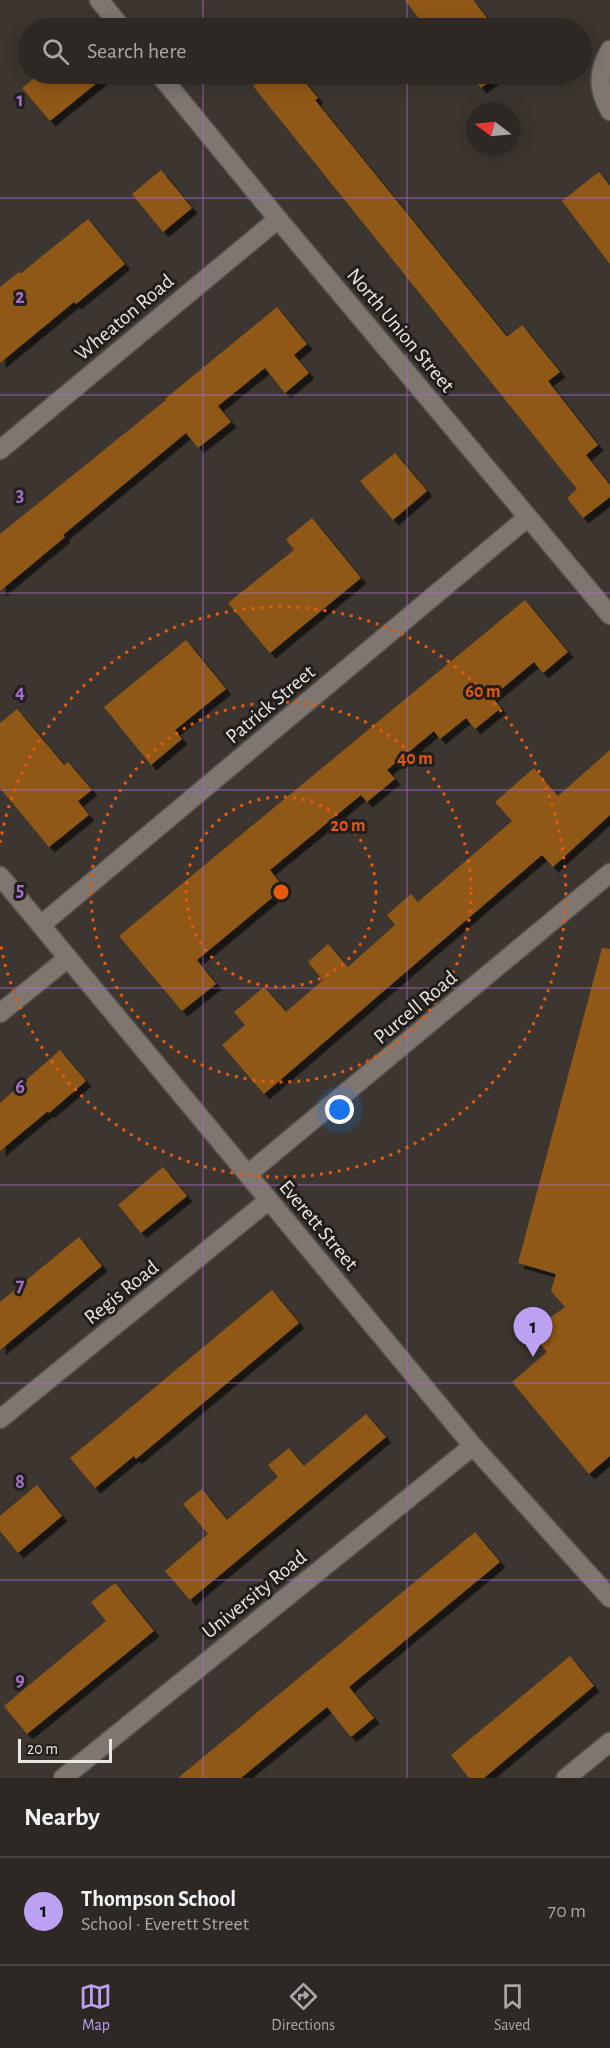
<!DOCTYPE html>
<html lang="en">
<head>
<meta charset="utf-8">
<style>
  :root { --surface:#2e2824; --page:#36302c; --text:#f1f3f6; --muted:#a7a6a6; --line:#494441; --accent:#bca0f2 }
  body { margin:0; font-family:"Alegreya Sans",sans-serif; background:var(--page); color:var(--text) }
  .compass { position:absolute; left:466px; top:102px; width:54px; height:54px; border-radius:50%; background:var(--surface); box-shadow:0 3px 15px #0003; rotate:286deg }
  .scale { position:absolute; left:18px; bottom:15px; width:94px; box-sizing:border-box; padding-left:6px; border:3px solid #eae6e2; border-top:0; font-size:16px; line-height:21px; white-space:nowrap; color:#eae6e2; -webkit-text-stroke:4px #211e1b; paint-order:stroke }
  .you { position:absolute; left:340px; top:1110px; width:21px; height:21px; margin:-15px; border:4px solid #fff; border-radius:50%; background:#1a73e8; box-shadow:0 0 0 9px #1a73e833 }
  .badge { display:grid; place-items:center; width:39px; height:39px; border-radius:50%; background:var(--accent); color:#111; font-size:20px; font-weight:700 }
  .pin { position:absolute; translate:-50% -50px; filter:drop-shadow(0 2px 3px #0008) }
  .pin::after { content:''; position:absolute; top:32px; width:21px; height:18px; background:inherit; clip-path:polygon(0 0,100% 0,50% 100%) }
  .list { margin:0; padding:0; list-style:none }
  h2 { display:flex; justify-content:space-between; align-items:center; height:78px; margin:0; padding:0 24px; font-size:26px }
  h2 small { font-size:20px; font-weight:400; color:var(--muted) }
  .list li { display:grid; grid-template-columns:39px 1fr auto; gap:18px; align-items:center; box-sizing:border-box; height:108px; padding:0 24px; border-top:2px solid var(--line) }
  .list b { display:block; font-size:22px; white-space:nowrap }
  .list p { margin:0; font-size:20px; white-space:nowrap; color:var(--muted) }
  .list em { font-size:20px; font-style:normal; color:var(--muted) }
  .icon { flex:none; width:33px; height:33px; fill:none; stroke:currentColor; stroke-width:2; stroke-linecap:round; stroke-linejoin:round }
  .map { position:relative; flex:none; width:610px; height:1778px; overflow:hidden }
  .search { position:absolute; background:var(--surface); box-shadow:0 3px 15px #0003; left:18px; right:18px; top:18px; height:66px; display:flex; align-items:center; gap:15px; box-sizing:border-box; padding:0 21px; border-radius:33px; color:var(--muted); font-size:22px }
  .sheet { height:186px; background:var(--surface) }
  nav { display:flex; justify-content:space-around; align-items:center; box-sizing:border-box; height:84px; border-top:2px solid var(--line); background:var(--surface); font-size:16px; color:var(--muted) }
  nav a { display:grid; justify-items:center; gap:3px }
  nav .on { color:var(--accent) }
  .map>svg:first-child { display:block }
</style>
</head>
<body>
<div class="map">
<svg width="610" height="1778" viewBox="0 0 610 1778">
  <defs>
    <filter id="shadow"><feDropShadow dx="5.5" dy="5.5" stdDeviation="0" flood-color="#0009"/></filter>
  </defs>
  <rect width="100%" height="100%" fill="#3d3630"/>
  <path fill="#905914" filter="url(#shadow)" d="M405,0H473L495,28H426Z
    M39,74H108L50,121L22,88Z
    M269,74H298L318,98L315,100L507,337L522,325L560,372L548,381L598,445L586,455L610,485V497L583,518L567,498L577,489L253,86Z
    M470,74H500L481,88Z
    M161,170L192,208L163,232L132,194Z
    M599,172L610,186V264L562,201Z
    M88,219L125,264L76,304L74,302L0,363V287L19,272L20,274Z
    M277,307L307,344L294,355L309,373L285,393L265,368L218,406L231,422L198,448L186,433L63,535L65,537L0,591V534L166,400L165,399Z
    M395,453L427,491L393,520L360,481Z
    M312,518L361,578L270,653L228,603L294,550L286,539Z
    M525,600L568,652L543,673L534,662L492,697L501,708L475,729L466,718L440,739L434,731L387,770L395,779L367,802L361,795L270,870L284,888L197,960L216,984L182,1011L119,936Z
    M186,640L226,689L175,730L182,739L151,765L104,707Z
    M17,709L64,765L68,762L92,790L78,801L89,815L49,847L0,788V723Z
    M610,750V815L553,867L542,855L264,1094L222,1045L245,1025L234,1012L264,987L286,1012L323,980L308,962L328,944L348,967L395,925L387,915L411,894L418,902L512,821L495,802L534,768L558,796Z
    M602,948L610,949V1456L589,1474L512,1382L547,1352L530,1332L565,1307L551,1291L556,1274L518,1263Z
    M60,1050L86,1081L49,1113L48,1111L0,1151V1103Z
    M163,1167L187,1196L141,1233L118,1205Z
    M79,1237L102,1266L0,1350V1302Z
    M272,1290L299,1323L136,1459L134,1456L95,1488L70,1458Z
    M366,1414L386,1437L190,1600L165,1571L208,1534L183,1504L202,1489L227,1520L278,1477L268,1465L289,1448L304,1466Z
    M37,1485L62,1516L18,1553L0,1531V1516Z
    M475,1532L500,1562L349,1687L374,1718L351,1737L327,1707L241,1778H178Z
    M115,1583L154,1631L27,1734L4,1706L106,1621L91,1602Z
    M570,1656L594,1686L484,1778H469L451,1755Z"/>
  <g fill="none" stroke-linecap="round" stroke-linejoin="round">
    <defs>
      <path id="minor" d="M99,0L122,28
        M610,50C597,72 598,90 610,111
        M159,74L278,219L610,615
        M0,450L278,219
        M0,876L473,1446L610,1598
        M41,925L528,517
        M0,1013L68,958
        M248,1174L610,873
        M0,1419L269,1200
        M63,1778L473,1446
        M566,1778L610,1742"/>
    </defs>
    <use href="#minor" stroke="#5b5551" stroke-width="21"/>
    <use href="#minor" stroke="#7e766f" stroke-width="18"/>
  </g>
  <path fill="none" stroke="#a26dcb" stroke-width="1.5" stroke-opacity="0.55" d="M203,0V28M407,0V28M203,74V1778M407,74V1778M0,198H610M0,395H610M0,593H610M0,790H610M0,988H610M0,1185H610M0,1383H610M0,1580H610"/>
  <g fill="none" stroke="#e8590c" stroke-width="3" stroke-dasharray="3 6">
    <circle cx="281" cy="892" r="95"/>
    <circle cx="281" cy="892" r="190"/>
    <path d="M0 843A285 285 0 1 1 0 941"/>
  </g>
  <g text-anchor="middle" stroke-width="6" stroke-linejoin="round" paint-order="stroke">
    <g font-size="21" fill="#eae6e2" stroke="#211e1b">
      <text transform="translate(124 317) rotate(-40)" y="7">Wheaton Road</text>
      <text transform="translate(401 330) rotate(50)" y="7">North Union Street</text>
      <text transform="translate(270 704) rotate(-40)" y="7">Patrick Street</text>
      <text transform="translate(415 1007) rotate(-40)" y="7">Purcell Road</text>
      <text transform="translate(319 1225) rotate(50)" y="7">Everett Street</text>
      <text transform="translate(121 1292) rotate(-39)" y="7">Regis Road</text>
      <text transform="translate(254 1594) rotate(-39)" y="7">University Road</text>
    </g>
  </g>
  <g font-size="20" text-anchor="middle" font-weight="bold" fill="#a26dcb" stroke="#211e1b" stroke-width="6" stroke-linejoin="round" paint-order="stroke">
    <text x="20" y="106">1</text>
    <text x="20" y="303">2</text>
    <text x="20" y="501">3</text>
    <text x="20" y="698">4</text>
    <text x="20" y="896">5</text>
    <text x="20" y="1093">6</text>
    <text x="20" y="1291">7</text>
    <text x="20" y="1488">8</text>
    <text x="20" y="1686">9</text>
  </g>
  <circle cx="281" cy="892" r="9" fill="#e8590c" stroke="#211e1b" stroke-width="3"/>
  <g font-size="18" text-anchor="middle" font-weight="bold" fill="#e8590c" stroke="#211e1b" stroke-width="6" stroke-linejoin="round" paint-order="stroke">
    <text x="483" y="697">60 m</text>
    <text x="415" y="764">40 m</text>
    <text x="348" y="831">20 m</text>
  </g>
</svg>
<svg class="compass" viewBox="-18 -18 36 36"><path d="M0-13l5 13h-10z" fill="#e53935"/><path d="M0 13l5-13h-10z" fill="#a7a6a6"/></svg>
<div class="scale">20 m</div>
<div class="you"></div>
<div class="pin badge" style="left:533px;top:1357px">1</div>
<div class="search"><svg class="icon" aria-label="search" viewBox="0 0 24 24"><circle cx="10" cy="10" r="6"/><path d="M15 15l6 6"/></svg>Search here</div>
</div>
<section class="sheet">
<h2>Nearby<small></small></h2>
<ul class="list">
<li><span class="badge">1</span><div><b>Thompson School</b><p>School · Everett Street</p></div><em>70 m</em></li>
</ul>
</section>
<nav>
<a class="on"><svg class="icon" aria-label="map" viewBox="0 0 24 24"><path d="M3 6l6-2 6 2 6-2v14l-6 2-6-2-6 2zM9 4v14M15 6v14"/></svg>Map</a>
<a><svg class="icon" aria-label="directions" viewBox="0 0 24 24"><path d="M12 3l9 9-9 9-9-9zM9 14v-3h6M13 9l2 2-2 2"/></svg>Directions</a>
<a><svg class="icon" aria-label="saved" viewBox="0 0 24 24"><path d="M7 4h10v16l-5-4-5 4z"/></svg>Saved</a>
</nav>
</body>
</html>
